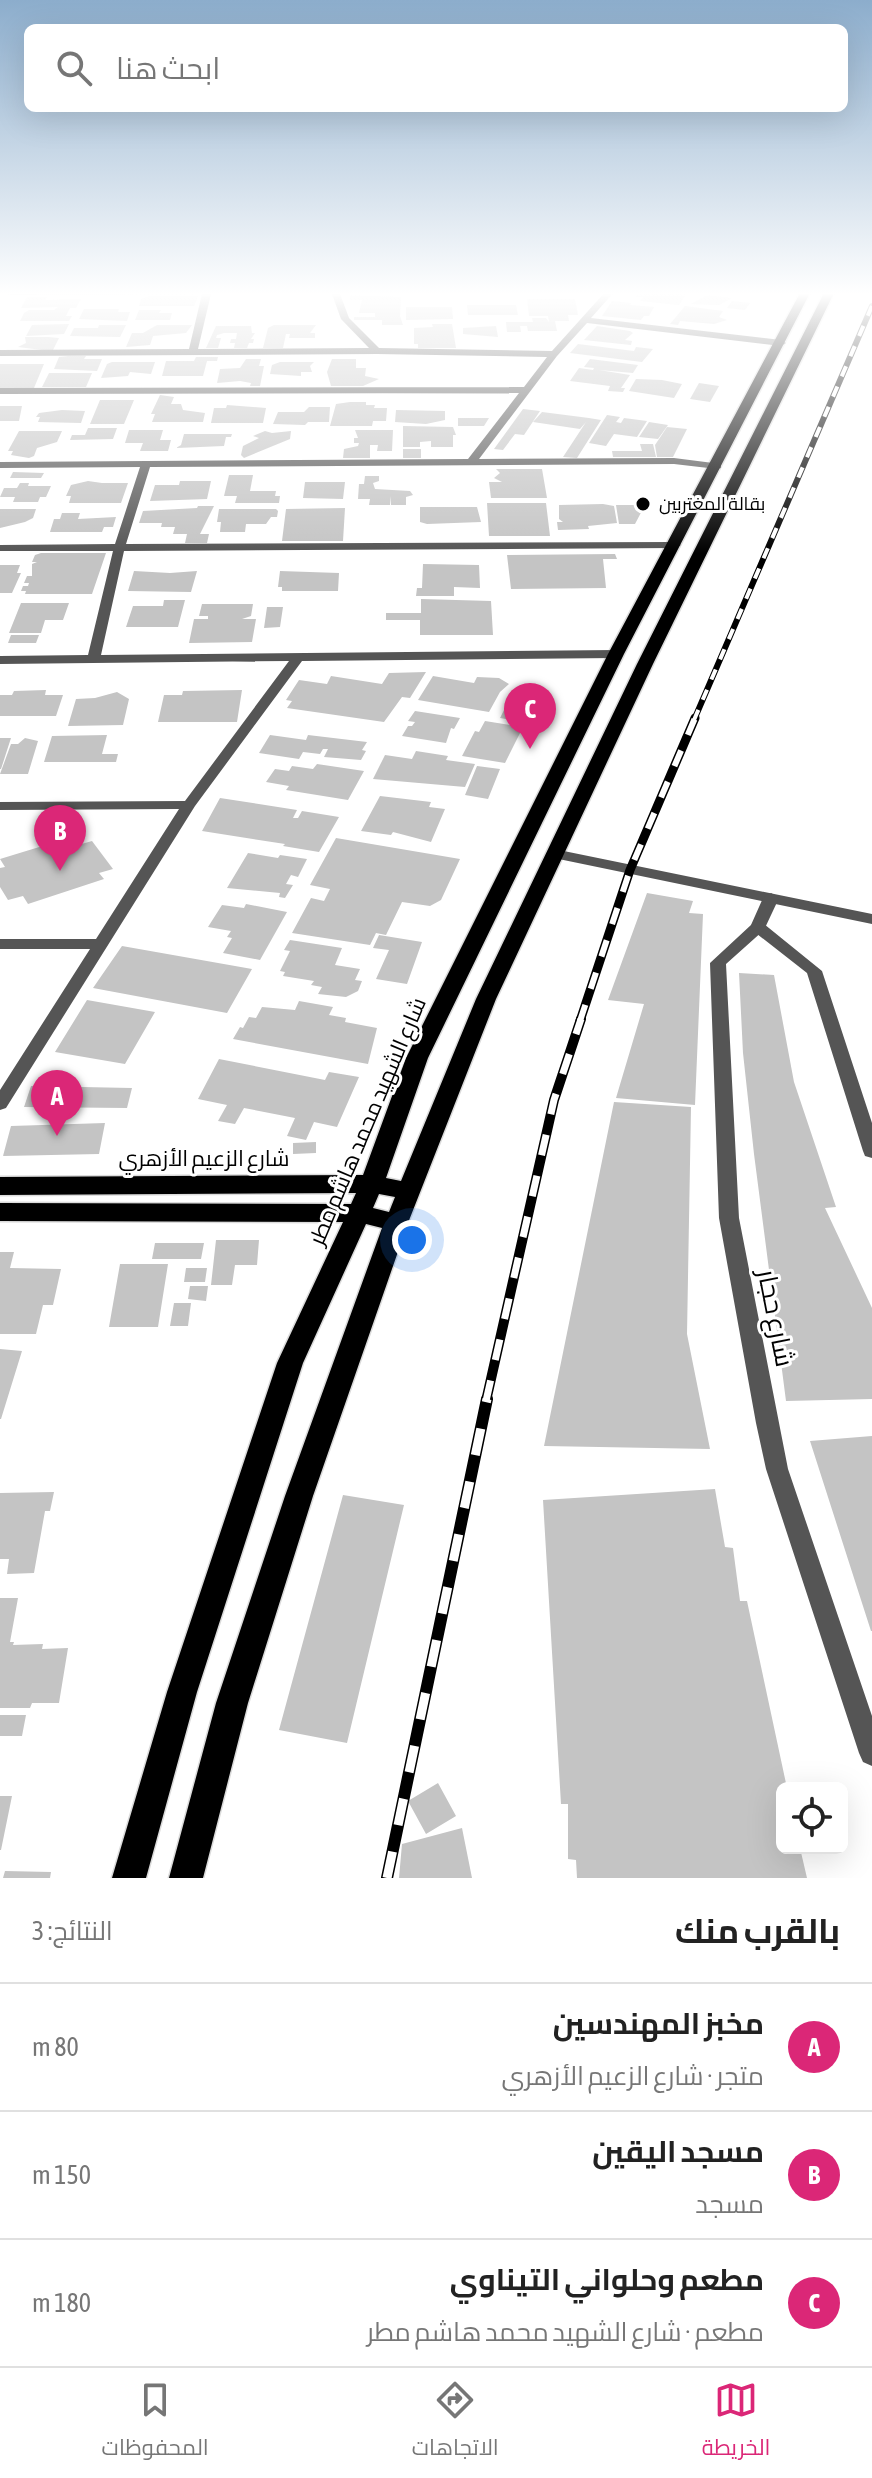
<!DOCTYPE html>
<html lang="ar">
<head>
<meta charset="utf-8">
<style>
  :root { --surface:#fff; --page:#f6f6f6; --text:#222; --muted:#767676; --line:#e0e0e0; --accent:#db2777 }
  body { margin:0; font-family:"Asap Condensed",Cairo,sans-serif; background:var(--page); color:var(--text); direction:rtl }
  .controls { position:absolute; right:24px; bottom:24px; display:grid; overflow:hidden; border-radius:12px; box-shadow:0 8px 32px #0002 }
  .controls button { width:72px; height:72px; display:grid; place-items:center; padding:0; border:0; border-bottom:2px solid var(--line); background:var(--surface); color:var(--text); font:40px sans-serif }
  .you { position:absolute; left:412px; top:1240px; width:28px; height:28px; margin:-20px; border:6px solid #fff; border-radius:50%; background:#1a73e8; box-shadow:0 0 0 12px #1a73e833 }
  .badge { display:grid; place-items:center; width:52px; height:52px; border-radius:50%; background:var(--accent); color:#fff; font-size:26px; font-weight:700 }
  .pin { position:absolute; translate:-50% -66px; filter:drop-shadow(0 2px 4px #0008) }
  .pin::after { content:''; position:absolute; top:42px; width:28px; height:24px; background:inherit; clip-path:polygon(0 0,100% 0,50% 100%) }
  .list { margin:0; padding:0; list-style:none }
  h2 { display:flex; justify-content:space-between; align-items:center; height:104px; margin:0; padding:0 32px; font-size:34px }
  h2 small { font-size:26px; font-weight:400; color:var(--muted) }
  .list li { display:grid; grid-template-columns:52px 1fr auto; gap:24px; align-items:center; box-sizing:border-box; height:128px; padding:0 32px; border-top:2px solid var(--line) }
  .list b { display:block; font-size:30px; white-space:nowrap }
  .list p { margin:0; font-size:26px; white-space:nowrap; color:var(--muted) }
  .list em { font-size:26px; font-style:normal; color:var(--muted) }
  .icon { flex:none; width:44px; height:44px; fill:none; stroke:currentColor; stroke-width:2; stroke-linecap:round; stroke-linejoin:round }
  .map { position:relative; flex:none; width:872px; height:1878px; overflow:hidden; direction:ltr }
  .search { position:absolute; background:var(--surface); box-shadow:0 8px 32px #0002; left:24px; right:24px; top:24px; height:88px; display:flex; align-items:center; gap:20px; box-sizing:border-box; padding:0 28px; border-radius:12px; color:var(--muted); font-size:30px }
  .sheet { height:488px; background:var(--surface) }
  nav { display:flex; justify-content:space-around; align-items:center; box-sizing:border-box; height:112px; border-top:2px solid var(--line); background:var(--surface); font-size:22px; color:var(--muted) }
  nav a { display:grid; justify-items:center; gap:4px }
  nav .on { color:var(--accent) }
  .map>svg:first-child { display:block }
</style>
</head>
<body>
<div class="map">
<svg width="872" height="1878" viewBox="0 0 872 1878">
  <rect width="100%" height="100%" fill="#fff"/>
  <path fill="#c4c4c4" d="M641,291L677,292L688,291L679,305L640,301L643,297H636Z
    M350,295L401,297L400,316L403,325H382V320H354V317H375V313H359L362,300H350Z
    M707,295L732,298L719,305L691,304Z
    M150,296H198L194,306H139L141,299Z
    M27,297H47L45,300L81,299L76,308H70L66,316H72L69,321H20L24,313L29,310H54L58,307L21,308Z
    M527,299H575L578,315H568L569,321H555L557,331H528L527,326H520L521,332H507L506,322H533L532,318H546L549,322L548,316H529Z
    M612,301L631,303L630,305L654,307L649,316H644L641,320L602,316Z
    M732,301L750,303L745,310L727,308Z
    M467,305H516L518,315H468Z
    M685,306L723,311L719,317L727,320L714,324L680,321L678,325L670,324Z
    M406,307H452L453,319L406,320Z
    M84,309H119L118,312H130L127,321L79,319Z
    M139,310H161L159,313H172L170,320H135Z
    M69,324L64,334L26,336L32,325Z
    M432,324H452L456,348H418V344H414V328L433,327Z
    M99,325H126L120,337L70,336L74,328H98Z
    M157,325H192L186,333L153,336L150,345L126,347L132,333H143Z
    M274,325H316L310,333H315V338H289L290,334H286L283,348H263L268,328Z
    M216,326H251L252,333H255L251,339H254L253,343H249L247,348H234L235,343H230L231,339H236L237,333H224L217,335L216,338H221L218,348H206Z
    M496,326L498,337L463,334V328Z
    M597,326L630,331L633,333L625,340L632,341L631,345L584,340Z
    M25,337H48L59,338L53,350H42L18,347L26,343Z
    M578,344L634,351L636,347L653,349L642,362L570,353Z
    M68,356H86L84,359H102L97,371L54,369L59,357Z
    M196,357H218L217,361H207L203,376H162L166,361H194Z
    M246,359H261L259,366H264L260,386H250L251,383L240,381L217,383L220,369L240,368Z
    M332,359H356V368H366L365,376L379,379L363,386H331L327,372Z
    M590,359L638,365L633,373L599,370L630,375L621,388H625L623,392L608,391L610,386L570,381L579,368L593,370L594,368L584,367Z
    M112,362H155L151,374L130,372L128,376L101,378L107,364Z
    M280,362H314L310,366L312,372H301V376L270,374L272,365Z
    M0,364H44L34,388H0Z
    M49,373H92L86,387H42Z
    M636,379L662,380L682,384L674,398L629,391Z
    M699,383L719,386L710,402L690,399Z
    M160,395L174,397L171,404H181L183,410L205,413L203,422H152L155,414H151Z
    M100,400H134L124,424H90Z
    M350,402H366V405H375L374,408H387L386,421H373L372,426H330L336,404Z
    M227,405L266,408L263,423H211L214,408H226Z
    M0,406H22L19,421H0Z
    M309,407H330L329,422H308L305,425L273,424L278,412H304Z
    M523,409L540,411L524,435L515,434L503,450L494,449Z
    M62,410L85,411L81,423L38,422L40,417H36L39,413Z
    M396,410L445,411V420L426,424L395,422Z
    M542,412L589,418L601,420L577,458L563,457L586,422L580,429L533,422Z
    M607,415L620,417L616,422L621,423L624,418L647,421L637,437L614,434L606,446L589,443Z
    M458,418H489L484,426H458Z
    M649,422L668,425L658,439L639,437Z
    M403,426L453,427L456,435H453V447H431V441L420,442V447H403Z
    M667,427L687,429L673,457H657L655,445Z
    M88,428H117L113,439L70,440L72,435H85Z
    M129,430H163L160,440H171L168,451H140L143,443H125Z
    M355,430H393L392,451H377L378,445H370V458H343L344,449L358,446L359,443H354V438H358Z
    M19,431H62L57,442L37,448L34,456L29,458L11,455L13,451H8Z
    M265,431L272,433L291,431L290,439L244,458L241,455L243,446L259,438L253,436Z
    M184,434H232L231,437H226L224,446L176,448L181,445Z
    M640,444H653L656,457H613L612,451H642Z
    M403,449H421V458H403Z
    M496,469H542L547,498H491L489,482H502L494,478L500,473Z
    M13,472L44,473L41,478H10Z
    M229,475H253L250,491H276L275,496H280L279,503H235L237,496H224Z
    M365,476H379V481L373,483L375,489L410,491L413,495L406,497V505H391L390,496V505H369L370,499H358L359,484H364Z
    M88,481L102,483H128L121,503H69L71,496H66L71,485Z
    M180,481H211L207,499L150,501L155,485H179Z
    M305,482H345L343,499L303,498Z
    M20,483H29L28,486H51L46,497H40L38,502H13L15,497H0L4,488H17Z
    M487,503H546L550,536H489Z
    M603,504L614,506L617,523L588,526L589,529L558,530L557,522H563L559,519V505Z
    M616,505H645L635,524H619Z
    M198,506H214L200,534H209L207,543H185L187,534H173L175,527H161L162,523H139L143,511L197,508Z
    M420,507H477L481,522L427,524L420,522Z
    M345,508L343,541H282L286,509Z
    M0,509H36L33,518L25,522L0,528Z
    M219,509H276L278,511L277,517H271L266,524H246L245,532H220L221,522H217Z
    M62,513H80L78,519L116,517L113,527H104L102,532H50L54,519H60Z
    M41,553H106L92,594H25L26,591H21L23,586H28L29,583H24L27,576H32V564L37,562H32L35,555Z
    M615,554L617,559H603L606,588L511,589L507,555Z
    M423,564L479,565L480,588L454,587V596H416L417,588H422Z
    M0,565H20L17,573H21L12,593H0Z
    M134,571L170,573L197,571L191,592L128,591Z
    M280,571L339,573L338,591H282V587H278Z
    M421,599L491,601L493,635H420V620H386V613H421Z
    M164,600H185L178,627H126L133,606H163Z
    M21,603H69L63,620H45L41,633H9Z
    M202,604H253L251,616L242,619H256L252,642L189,643L194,619H208V616H199Z
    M267,607H283L280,627L264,628Z
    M11,635H39L36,643H8Z
    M426,672L410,698L402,697L384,722L287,708L292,701L286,700L299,680L327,684L331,676L382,684L389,673Z
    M433,676L474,683L477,677L499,678L509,684L500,692L489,712L418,700Z
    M46,690L45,695H63L56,716H0V695H12L14,691Z
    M242,690L237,722H158L164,695H182L183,691Z
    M117,692L129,699L123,725L68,726L76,699L95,698Z
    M507,704L530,708L523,722L500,718Z
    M415,711L460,718L454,729L451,728L446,743L402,736L408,726H412L415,722L408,721Z
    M485,721L523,727L505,763L462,756L475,731L479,732Z
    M107,735L102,754H118L116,762H44L52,736Z
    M270,735L306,740L308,735L367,742L362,750L366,751L361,760L324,757L328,749H323L320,754L303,752L299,759L259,753Z
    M0,738H11L1,769H0Z
    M25,738L38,741L28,774H0L11,744H18Z
    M416,751L448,756L446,760L475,764L465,787L373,779L385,755L412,759Z
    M317,764L364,771L348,800L286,790L289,786L266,782L275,769L289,771L292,766L313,769Z
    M477,766L500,769L488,799L465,795Z
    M380,796L431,802L429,807L445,809L431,842L393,832L391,835L361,831Z
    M220,798L297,810L293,818H298L302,811L339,817L319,852L283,846L285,844L202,831Z
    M72,837L78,845L92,841L113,869L99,873L104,879L28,904L23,896L8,900L0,887V868L5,867L0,859Z
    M336,838L460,859L441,900L430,906L402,902L386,935L376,933L370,945L292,933L311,898L324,901L330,889L310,885Z
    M248,853L278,858L280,855L307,859L298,877L291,875L286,884L293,885L285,898L279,897L280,893L227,888Z
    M647,893L693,901L689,913L703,914L695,1105L616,1098L644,1004L608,1000Z
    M246,904L287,912L260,960L223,953L232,938L227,937L231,931L208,927L222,905L244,908Z
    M379,935L422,942L407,984L376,979L389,950L373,948Z
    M290,940L342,948L335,965L360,969L355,980L362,981L358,991L346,997L318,994L322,987L311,985L314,981L283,976L285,972L280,971L290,951L284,950Z
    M122,946L252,969L227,1013L93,988Z
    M739,973L774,975L794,1082L836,1207L825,1208L872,1308V1399L786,1401L754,1154L743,1053Z
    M87,1000L155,1012L125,1064L55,1052Z
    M299,1001L333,1007L329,1015L346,1018L345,1022L377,1028L368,1064L233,1039L240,1027L243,1028L249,1017L256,1018L262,1007L295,1010Z
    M219,1059L325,1080L329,1072L359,1077L337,1127L314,1122L306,1140L287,1136L295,1118L244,1108L235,1124L218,1121L227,1105L198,1099Z
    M31,1086L132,1088L127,1108L24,1107Z
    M614,1102L691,1107L687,1334L710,1449L544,1446Z
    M105,1123L99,1154L3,1156L11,1126Z
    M316,1142V1153L293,1154V1143Z
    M216,1240H259L257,1265H235L232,1285H211Z
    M155,1243H204L201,1259H152Z
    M0,1252H14L10,1268L61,1269L53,1305H43L36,1334H0Z
    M120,1264H168L158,1327H109Z
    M186,1268H207L205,1282H184Z
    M190,1286H208L206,1301L188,1299Z
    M174,1303H191L188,1326H170Z
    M0,1349L22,1351L1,1419H0Z
    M872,1436V1631H871L810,1441Z
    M715,1489L725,1547L733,1548L740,1601H747L787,1788H782V1848H800L807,1878H577L576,1860L568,1859V1804H561L543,1500Z
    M54,1492L50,1511H45L34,1573L7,1574L9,1559H0V1493Z
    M343,1495L404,1505L347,1743L279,1730Z
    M0,1598H18L10,1642H14L13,1645L43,1644L42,1649L68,1648L59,1703H32L30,1708H0Z
    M0,1715H26L22,1736H0Z
    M438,1783L456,1816L426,1834L408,1801Z
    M0,1796H12L1,1850H0Z
    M462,1828L472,1878H399L402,1844Z
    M5,1871L51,1872L50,1878H3Z"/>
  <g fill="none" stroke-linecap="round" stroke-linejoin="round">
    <defs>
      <path id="primary" d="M801,291H811L624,654L428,1058L386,1178L401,1181L476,999L637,664L825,291H835L653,664L496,999L408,1223L313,1496L248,1703L203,1878H169L216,1703L285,1496L382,1228L366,1224L303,1363L197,1692L146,1878H112L167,1692L277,1363L343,1222L0,1221V1203L351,1204L356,1193L0,1195V1177L363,1175L406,1058L608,654ZM379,1194L395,1197L389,1212L373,1208Z"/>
    </defs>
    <use href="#primary" stroke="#dbdbdb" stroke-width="3"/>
    <path fill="#555" fill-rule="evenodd" d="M400,291L396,294H340L349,318L379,348L552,351L606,291H615L591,318L781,340L786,343L781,346L587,323L557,356L479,459L674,458L721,464V468L717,469L674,464L150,467L126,544L675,542L681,545L675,548L124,551L101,655L616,650L622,654L616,658L302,661L195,806L6,1108L0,1110V1090L90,949H0V939H96L179,809L0,810V802L185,801L289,661L0,664V656L88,655L113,551H0V545L115,544L140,467L0,468V462L468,459L519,393L0,394V388L524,387L547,357L377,354L0,356V350L189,349L202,294L10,295L6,292ZM211,294H332L341,319L369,348L198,349Z
      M554,849L872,914V924L549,857L546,854L549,851Z
      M758,922L764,924L822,971L872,1123V1158L865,1156L863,1151L807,973L752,930L750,927L752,924Z"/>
    <path fill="#555" fill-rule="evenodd" d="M771,893L779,898L764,930L726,964L739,1218L788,1469L872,1716V1766L863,1762L859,1753L766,1469L756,1423L719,1218L710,963L751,925L763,898Z"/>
    <use href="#primary" fill="#000" fill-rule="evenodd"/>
    <defs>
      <path id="rail-far3" d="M694,720L872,306"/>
      <path id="rail-far2" d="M580,1021L630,870L695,718"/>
      <path id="rail-far1" d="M486,1401L554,1100L581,1019"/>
      <path id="rail" d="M387,1878L487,1399"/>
    </defs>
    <use href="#rail-far3" stroke="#000" stroke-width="6"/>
    <use href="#rail-far2" stroke="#000" stroke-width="9"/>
    <use href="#rail-far1" stroke="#000" stroke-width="10"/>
    <use href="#rail" stroke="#000" stroke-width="12"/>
    <use href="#rail-far3" stroke="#fff" stroke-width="4" stroke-dasharray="11" stroke-linecap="butt"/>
    <use href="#rail-far2" stroke="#fff" stroke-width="6" stroke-dasharray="17" stroke-linecap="butt"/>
    <use href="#rail-far1" stroke="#fff" stroke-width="7" stroke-dasharray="21" stroke-linecap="butt"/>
    <use href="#rail" stroke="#fff" stroke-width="9" stroke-dasharray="27" stroke-linecap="butt"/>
  </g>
  <linearGradient id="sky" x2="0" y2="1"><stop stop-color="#8cadcc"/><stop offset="0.53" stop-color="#fff"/><stop offset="1" stop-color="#fff" stop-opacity="0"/></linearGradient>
  <rect width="872" height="554" fill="url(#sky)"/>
  <circle fill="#000" stroke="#fff" stroke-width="3" cx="643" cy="504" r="8"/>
  <g text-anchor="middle" stroke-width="6" stroke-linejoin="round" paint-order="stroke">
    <g font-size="18" fill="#000" stroke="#fff" text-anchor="start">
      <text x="659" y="510">بقالة المغتربين</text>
    </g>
    <g font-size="22" fill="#000" stroke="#fff">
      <text transform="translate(367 1121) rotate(-67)" y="8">شارع الشهيد محمد هاشم مطر</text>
      <text x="204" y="1166">شارع الزعيم الأزهري</text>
    </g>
    <g font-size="26" fill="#000" stroke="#fff">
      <text transform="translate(776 1318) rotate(79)" y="9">شارع حجار</text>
    </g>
  </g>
</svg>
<div class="controls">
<button><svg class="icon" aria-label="locate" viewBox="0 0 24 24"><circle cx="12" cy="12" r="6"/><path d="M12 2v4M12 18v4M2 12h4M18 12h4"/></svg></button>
</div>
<div class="you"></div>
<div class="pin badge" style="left:57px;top:1136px">A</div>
<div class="pin badge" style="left:60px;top:871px">B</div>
<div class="pin badge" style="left:530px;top:749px">C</div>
<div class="search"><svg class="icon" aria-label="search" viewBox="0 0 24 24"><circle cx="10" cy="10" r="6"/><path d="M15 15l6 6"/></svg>ابحث هنا</div>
</div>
<section class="sheet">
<h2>بالقرب منك<small>النتائج: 3</small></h2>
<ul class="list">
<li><span class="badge">A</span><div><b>مخبز المهندسين</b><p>متجر · شارع الزعيم الأزهري</p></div><em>80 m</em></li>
<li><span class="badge">B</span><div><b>مسجد اليقين</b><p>مسجد</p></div><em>150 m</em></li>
<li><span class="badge">C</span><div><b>مطعم وحلواني التيناوي</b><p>مطعم · شارع الشهيد محمد هاشم مطر</p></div><em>180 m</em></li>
</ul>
</section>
<nav>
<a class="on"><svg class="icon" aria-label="map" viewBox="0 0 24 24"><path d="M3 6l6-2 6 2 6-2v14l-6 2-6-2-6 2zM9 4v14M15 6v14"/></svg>الخريطة</a>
<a><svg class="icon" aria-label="directions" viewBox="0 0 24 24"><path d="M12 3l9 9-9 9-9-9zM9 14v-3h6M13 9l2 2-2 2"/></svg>الاتجاهات</a>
<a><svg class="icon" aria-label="saved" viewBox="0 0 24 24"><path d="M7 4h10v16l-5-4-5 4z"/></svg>المحفوظات</a>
</nav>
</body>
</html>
